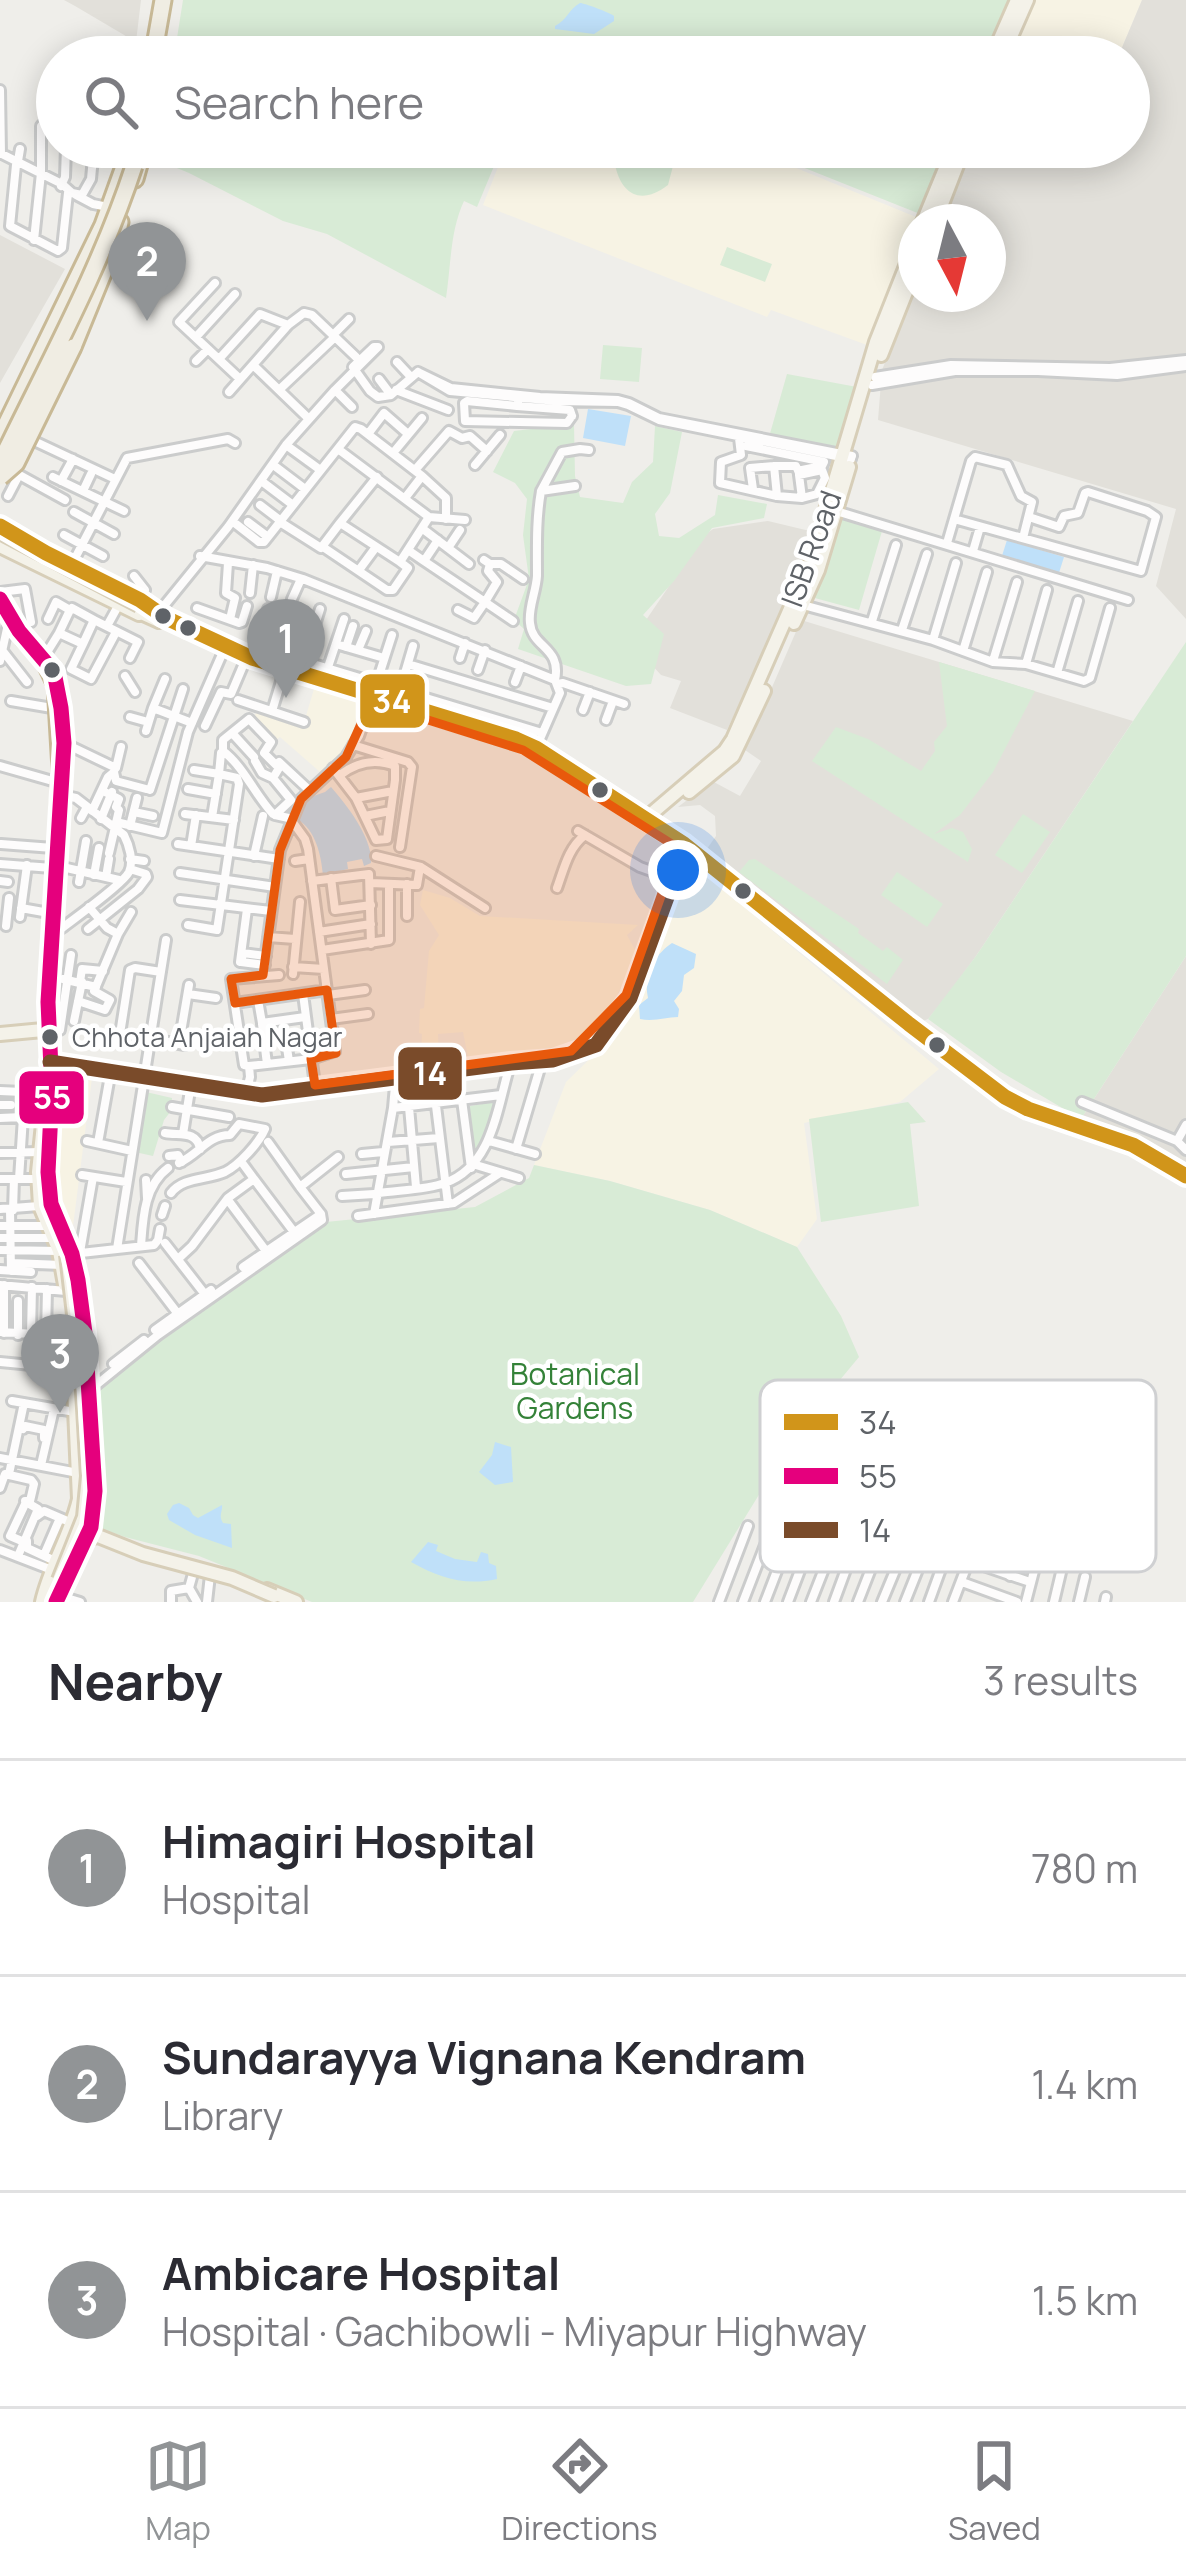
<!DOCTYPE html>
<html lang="en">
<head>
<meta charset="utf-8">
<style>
  :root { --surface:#fff; --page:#f2f2f3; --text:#2b2b33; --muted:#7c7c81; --line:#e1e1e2; --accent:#919496 }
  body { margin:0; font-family:Manrope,sans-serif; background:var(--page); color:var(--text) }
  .compass { position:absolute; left:898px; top:204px; width:108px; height:108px; border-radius:50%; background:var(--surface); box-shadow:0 6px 30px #0003; rotate:173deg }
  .you { position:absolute; left:678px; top:870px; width:42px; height:42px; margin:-30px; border:9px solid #fff; border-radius:50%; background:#1a73e8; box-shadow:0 0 0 18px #1a73e833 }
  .badge { display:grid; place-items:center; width:78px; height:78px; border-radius:50%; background:var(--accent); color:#fff; font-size:39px; font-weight:700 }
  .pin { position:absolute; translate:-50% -99px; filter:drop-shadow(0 3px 6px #0008) }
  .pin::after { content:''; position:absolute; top:63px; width:42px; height:36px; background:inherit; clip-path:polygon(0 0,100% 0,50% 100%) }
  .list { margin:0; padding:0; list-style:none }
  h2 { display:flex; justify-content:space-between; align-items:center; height:156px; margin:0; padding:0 48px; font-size:51px }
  h2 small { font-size:39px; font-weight:400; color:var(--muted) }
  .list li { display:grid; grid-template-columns:78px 1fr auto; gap:36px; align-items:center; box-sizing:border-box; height:216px; padding:0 48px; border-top:3px solid var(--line) }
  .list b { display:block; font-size:45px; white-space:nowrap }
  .list p { margin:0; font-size:39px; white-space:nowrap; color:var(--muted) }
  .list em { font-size:39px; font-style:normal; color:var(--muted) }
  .icon { flex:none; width:66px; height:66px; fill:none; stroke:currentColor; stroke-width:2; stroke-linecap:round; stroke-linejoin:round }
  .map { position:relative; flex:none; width:1186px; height:1602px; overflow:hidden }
  .search { position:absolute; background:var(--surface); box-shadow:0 6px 30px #0003; left:36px; right:36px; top:36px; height:132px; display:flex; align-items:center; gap:30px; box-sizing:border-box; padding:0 42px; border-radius:66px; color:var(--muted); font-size:45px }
  .sheet { height:804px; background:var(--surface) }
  nav { display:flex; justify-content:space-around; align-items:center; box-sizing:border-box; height:168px; border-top:3px solid var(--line); background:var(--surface); font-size:33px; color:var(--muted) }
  nav a { display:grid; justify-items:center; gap:6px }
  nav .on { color:var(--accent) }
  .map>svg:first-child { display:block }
</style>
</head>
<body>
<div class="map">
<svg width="1186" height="1602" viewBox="0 0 1186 1602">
  <rect width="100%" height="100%" fill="#efeeea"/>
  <path fill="#f7f3e4" d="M1034,0H1142L1118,57H1009Z
    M506,147H745L916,217L867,345L771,310L767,317L483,205Z
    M314,689L368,703L344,755L320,772L280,737L273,742L259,725L255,715L260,708L305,719Z
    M685,858L939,1069L900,1102L804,1123L817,1219L797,1247L710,1210L610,1181L534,1165L566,1082L603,1046L631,1007Z
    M423,890L450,898L480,916L638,925L627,935L635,950L649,933L615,999L582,1036L557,1047L468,1057L463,1032L438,1034L439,1062L425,1064L421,1055L422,1034L419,1033L420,1009L424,1008L429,951L439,935L420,905Z
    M55,1067L93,1070L72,1234L68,1233L56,1207L54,1178Z"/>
  <path fill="#e2e0da" d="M64,0H141L136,42L75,6Z
    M1142,0H1186V619L1156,586L1176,509L878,420L882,370L916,286V294H988V222H941L971,147H1129V57H1118Z
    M0,235L65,269L0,383Z
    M768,521L814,532L810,536L812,540L804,568L727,730L670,708L681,681L661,675L638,650L642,626L703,536L713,529Z
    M801,620L1133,721L976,956L946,997L928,1019L921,1022L704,853L716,836L715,816L700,805L678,807L712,781L740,796L761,761L745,750Z
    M1186,956V1176L1081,1119Z"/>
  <path fill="#d8ebd6" d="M183,0H1011L986,57H174Z
    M157,147H502L477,207L464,201C450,231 451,265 446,298L327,234L283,221L189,173L155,159Z
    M620,147H667L673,166L668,185C642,205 622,196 615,165L609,164V155Z
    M752,147H949L920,214Z
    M727,247L772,264L765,282L720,265Z
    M603,345L642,348L639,382L600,379Z
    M787,374L857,387L839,451L769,437Z
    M574,424L575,476L580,497L623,503L632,482L653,462L655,426L682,432L670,493L655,514L659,536L679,538L715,515L718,495L767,504L764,518L712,528L674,581L643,615L664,634L651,684L626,686L518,649L524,629L514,620L529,579L523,535L527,499L515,483L493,472L514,431Z
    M840,516L882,531L859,610L811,597Z
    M1186,642V956L1081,1119L1001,1072L928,1019L976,956Z
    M939,662L1035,691L993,772L960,815L934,834L952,828L963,832L972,849L968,862L812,761L836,727L868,739L921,771L935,751L934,742L947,726Z
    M1023,814L1050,832L1022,873L995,855Z
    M755,859L859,929L858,933L883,951L887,947L903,960L887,984L739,872L749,860Z
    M897,872L943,904L927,927L881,895Z
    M146,1092L172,1098L171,1111L164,1120L153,1156L135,1152Z
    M496,1097L486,1137L476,1161L472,1160L465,1107L482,1104V1098Z
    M908,1102L926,1122L910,1124L919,1206L821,1222L809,1119Z
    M534,1165L610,1181L710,1210L797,1247L841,1316L859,1357L800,1428L693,1602H312L199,1556L125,1537L99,1528L100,1466L94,1400L96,1391L103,1382L158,1337L269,1257L326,1222L475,1207L529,1178Z"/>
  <path fill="#bfe0f9" d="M580,3C584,3 611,13 614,16V21L594,34L555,29V26C567,20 569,9 580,3Z
    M588,409L631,416L625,446L583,438Z
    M1007,540L1064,557L1058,576L1001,559Z
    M331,787C347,805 373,839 371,863L364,866L362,859L347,862L348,869L323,875C321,855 316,830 297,819L305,799L325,792Z
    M672,943L696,954L694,968L684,975L682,991L674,1001L679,1009L678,1017C666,1017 654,1022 640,1019L639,1005L648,998C643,976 654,955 672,943Z
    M495,1442L511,1447L513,1482L495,1485L479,1472L492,1455Z
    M179,1503L189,1508L193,1515L198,1518L222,1505C223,1511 218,1515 223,1523L231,1524L232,1548L195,1535L169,1520L167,1514L173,1505Z
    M428,1542L438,1545L436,1551L455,1559L477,1562L481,1552L488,1554L489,1563L496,1566L497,1579C464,1586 440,1578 411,1562Z"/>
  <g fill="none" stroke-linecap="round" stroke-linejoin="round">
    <defs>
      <path id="minor" d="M0,90L1,154
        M0,153L62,184L72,193L82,195L91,179L94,147
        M18,161L20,149
        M16,165L10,226L58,251L62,248L68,193
        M61,186L65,177L66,147
        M76,195L93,204L108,207
        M34,240L41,173V126L45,122L57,121
        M215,283L179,322L240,379
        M336,332L349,319
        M196,337L235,294
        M219,359L260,314L288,325
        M196,361L208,349
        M397,362L411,377
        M253,365L308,418
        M355,370L370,391L378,397L391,395L418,372
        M875,377L951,365L1110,368L1186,360
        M379,379L391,395
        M872,385L955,371H1038L1117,375L1186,366
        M279,390L335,337
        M335,390L352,407
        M396,390L448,410
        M229,392L288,325L304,313L312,315L356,357
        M518,402L517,406L570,410L572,416
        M517,406L467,401L464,403L465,421L567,423L572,416
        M368,434L384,413L408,434
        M33,438L32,440L115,479
        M739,438L741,455L721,462L720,483L777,496L802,498
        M286,445L319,469
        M746,446L824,462L822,466L802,470
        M393,453L422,418
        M851,459L659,420L628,405L618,402L557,401L450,391L418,372L451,388L540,397L618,400L629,403L659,418L852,456
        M475,465L500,435
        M276,467L305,489
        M415,470L449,431L462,438L470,436L487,451
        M822,470L825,478L817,494L802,498L799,475Z
        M14,472L65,500
        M422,476L446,498V519
        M53,477L124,511
        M61,481L73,459
        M264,483L293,505
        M753,489L750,468L774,466
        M83,491L91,474
        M541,491L562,452L580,449L589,450
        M8,496L19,475
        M777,496L774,466H796L799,473
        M260,505L281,521
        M836,511L1128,600
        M74,512L114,534
        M429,517L465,520
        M954,519L1141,571L1156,517L1147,511L1088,492L1085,493L1078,513L1064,516L1059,527L1029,517
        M248,522L268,537
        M280,522L321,548L340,523L400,562L429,517L338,449
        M340,523L377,477
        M236,524L259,542H264L355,427L361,429L422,476L405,498
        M423,529L448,548L460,530
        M64,535L103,556
        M947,543L971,461L975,457L1007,465L1021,496L1032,502L1023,538
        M323,547L387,590H393L408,568L400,562
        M448,548L469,564
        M408,550L424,561L438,540
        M973,551L980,527
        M200,556L267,568L303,579L555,680L560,693L536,748
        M484,560L490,564L488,571L497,582L485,602L513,621
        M424,561L485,602L474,618L458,610
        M228,563L226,593L235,598L230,619
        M490,564H501L523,579
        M71,566L127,458L228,439L235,443
        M359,570L376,547
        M134,576L145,590L140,600
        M0,592L25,589L31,622
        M250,593L253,565
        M271,597L277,571
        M292,599L301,579
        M803,605L933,640L993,662L1026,664L1084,681L1090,678L1110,608
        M72,608L94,620
        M197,608L239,623L242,622L247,606
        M159,612L228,527L286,445L335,390L378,347H374L353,367
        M48,619L56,602L70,610L59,633L83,644L94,620L138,642L130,658
        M872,621L896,545
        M264,623L311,639
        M107,626L118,606
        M902,630L927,554
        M288,631L295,610
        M933,640L956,563
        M83,644L71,669L91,679L116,632
        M336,644L384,658
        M257,647L542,733
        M346,647L353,626
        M2,650L27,682
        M358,650L366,631
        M255,651L268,609
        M963,651L987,572
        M460,658L465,643
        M0,661L8,624
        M993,661L1017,582
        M41,662L59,633
        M408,664L553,708
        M1026,664L1047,590
        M328,667L344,619
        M478,670L485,650
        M300,673L320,609
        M1057,673L1078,601
        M125,676L135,692
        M555,680C562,647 532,648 530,623C528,608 536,592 537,576C537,547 536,520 541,491L575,486
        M515,682L521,666
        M558,684L563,683L624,704
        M400,690L413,646
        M373,694L392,635
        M238,700L304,722
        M11,701L52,708
        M153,708L165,679
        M583,710L590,692
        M272,711L283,675
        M130,717L148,722
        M606,720L613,701
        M205,726L221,692L231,694L245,661
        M146,731L153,708L192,723
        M233,734L254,757
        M64,743L116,768L121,747
        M353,745L408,762L412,767L400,847
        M255,761L262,773L273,778
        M279,762L309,790
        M0,766L56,782
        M333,768L356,798L376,840L387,839L395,780V766C375,758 357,762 340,775
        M194,770L219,774L212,817
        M188,789L216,794
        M150,790L183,689
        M103,791L119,799L116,807L119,810L109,853
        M356,798L393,791
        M92,811L108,777L114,772L116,781L146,789
        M134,812L153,816
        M185,814L234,820
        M275,815L291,800L273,778L279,768L264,753L271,742L249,719L223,740V751C244,767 255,795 273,814L275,815L293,819
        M365,816L390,811
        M81,818L87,807
        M101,819L112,792
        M116,822L162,833L188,732L223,652
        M130,826L137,798
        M578,831L640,867L668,877
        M1,844L53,848
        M178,844L279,859
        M191,846L196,815
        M254,856L263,816
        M376,856L421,867L485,908
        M130,859L144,861
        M295,861L309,859
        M0,864L52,868
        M58,866L119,880
        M180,873L275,887
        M94,875L99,848
        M106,877L109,859
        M331,878L335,910L371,905
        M0,881L8,882
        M312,881L369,874L371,944
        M79,882L86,841
        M371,883L417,885L420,867
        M557,888C564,869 568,848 585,835
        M180,900L271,911
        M89,907L107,928L118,934
        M21,908L49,913
        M407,916V884
        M20,917L27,865
        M188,925L217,930L239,784L237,778L219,774L221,753
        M6,926L9,898
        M54,929L62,928C75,918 123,884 129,872C134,861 129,845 124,835L76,798L62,795
        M88,929L138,889L147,877L146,874L130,869
        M319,932L371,924
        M268,937L295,939
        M322,950L389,940V884
        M242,959L243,953L266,956
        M240,962L247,909
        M241,962L265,965
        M293,967L324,969
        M293,974L300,902
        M263,975L280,850L301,799L346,757L359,736L371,702
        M63,979L96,987
        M80,982L82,969L103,971
        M188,994L216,998
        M303,994L315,1085
        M328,995L365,990
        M258,1000L262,1023L305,1017
        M78,1001L105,1010L110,1000L94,991L118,934L131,912
        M235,1003L327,990
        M331,1019L368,1014
        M74,1021L82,982
        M262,1024L267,1064
        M60,1030L71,955
        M111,1032L185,1045
        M120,1034L130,970L135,968L161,972
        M285,1035L289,1061
        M179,1044L189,985
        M249,1066L311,1059L335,1051L308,849L305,839L292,821
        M432,1073L448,1204
        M247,1089L250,1077L249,1066L244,1065L231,979L279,975
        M0,1091L45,1093
        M462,1100L471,1168
        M1082,1102L1177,1141L1186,1150
        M21,1104L45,1103
        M0,1105H11
        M172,1107L229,1117
        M409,1107L416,1187
        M393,1108L501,1095
        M0,1118L45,1116
        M165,1133C179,1136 197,1130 200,1149
        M183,1134L191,1084
        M87,1141L132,1151
        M489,1141L535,1154
        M1177,1141L1186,1125
        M268,1142L300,1187L338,1157
        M388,1142L439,1138
        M98,1143L111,1070
        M516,1149L543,1058
        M0,1153L39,1152
        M362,1154L383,1152
        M169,1156L178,1155L182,1162
        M243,1164L254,1179
        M476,1165L519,1178
        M346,1174L414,1167
        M82,1175L126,1182
        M0,1179H38
        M19,1179L23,1117
        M146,1180L147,1198
        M300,1187L321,1214
        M171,1193C183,1177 207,1180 225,1172C239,1165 259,1143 265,1129L239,1124L230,1135C208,1135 199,1154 179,1163
        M379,1193C399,1190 425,1190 445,1183C493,1166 497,1107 510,1065
        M342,1196L374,1194
        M228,1200L266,1251
        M0,1209L39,1206
        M10,1210L11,1271
        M13,1210L14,1179
        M374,1214L393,1108L396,1074
        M162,1215L165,1206
        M358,1216L454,1203L500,1173
        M0,1226H47
        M0,1238H52
        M165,1243L207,1297
        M141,1246C143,1218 144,1186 168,1168
        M117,1249L154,1245L158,1240L160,1229
        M0,1250L58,1251
        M80,1252L93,1177
        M72,1254L117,1249L166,940
        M178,1259L192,1246L228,1198L254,1179L297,1236
        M11,1263L62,1265
        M139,1263L178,1314
        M243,1267L321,1214
        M0,1270L31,1272
        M0,1285L66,1291
        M4,1285V1333
        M155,1330L211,1290
        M0,1332L71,1336
        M18,1335V1301
        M31,1335L32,1287
        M46,1335L47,1289
        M0,1362L73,1369
        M113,1364L144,1340
        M90,1390L158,1335L322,1220L321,1214
        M12,1401L75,1412
        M933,1425V1439L921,1463L914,1503L922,1510L980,1532
        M23,1429L25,1426L44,1430V1438
        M929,1448L944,1452L958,1449
        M0,1458L78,1473
        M921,1463L995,1492L953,1602
        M41,1465L54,1409
        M9,1474L24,1403
        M969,1481L975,1467
        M918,1483L988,1510
        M0,1488L5,1474L31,1480L34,1484L30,1501H25
        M37,1516L44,1511L72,1523
        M908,1527L931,1537
        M27,1541V1548L55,1561
        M904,1549L923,1557
        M0,1550L52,1570
        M44,1555L60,1518
        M18,1556L38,1509L26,1502L10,1536L24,1542
        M969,1561L1027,1581
        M989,1568L1012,1503
        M194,1570L189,1588L197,1602
        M1010,1576L1032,1516
        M962,1582L1017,1602
        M60,1596L80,1602
        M171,1602V1591L189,1588
        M207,1602L210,1575
        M719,1602L748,1526
        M743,1602L772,1527
        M765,1602L792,1532
        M788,1602L812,1539
        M811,1602L833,1546
        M834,1602L852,1553
        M858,1602L874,1561
        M882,1602L899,1561
        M905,1602L939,1517
        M929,1602L957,1525
        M1026,1602L1041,1544
        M1054,1602L1063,1564
        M1079,1602L1085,1577
        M1105,1602L1106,1597"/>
      <path id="major" d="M992,57L1017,0
        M1002,57L1027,0
        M923,222L954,147
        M935,222L964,147
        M881,355L916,267
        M0,546L139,614
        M132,596L166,618L252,658L516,739L536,748L684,844L909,1024L1005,1097L1028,1109L1133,1145L1186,1176
        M137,611L159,621
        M794,623L818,570L849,467
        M689,792L733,756L764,691
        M644,820L725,751L733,739L811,561L876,342L916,241
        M0,1034L43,1030
        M50,1062L262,1095L511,1063L553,1060L596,1045L630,998L684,851
        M43,1124L38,1172L40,1206L59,1251L65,1285
        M267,1590L296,1602
        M42,1602C50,1566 71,1535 79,1499L72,1341
        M56,1602L91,1527L95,1491L85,1333L78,1280L72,1254L51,1204L48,1172L52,1091L48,1002L60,826"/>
      <path id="highway" d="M153,57L163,0
        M135,179L144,147
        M73,347L115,244L120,222
        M0,437L103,225L131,147"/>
    </defs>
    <use href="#minor" stroke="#cbcccc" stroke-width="14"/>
    <use href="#major" stroke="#d7ceb8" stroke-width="18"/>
    <use href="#highway" stroke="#c8b996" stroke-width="21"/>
    <use href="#minor" stroke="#fdfcfc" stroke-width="8"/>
    <use href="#major" stroke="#f4f2e9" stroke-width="12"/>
    <use href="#highway" stroke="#f0ede3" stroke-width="15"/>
    <defs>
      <path id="major-bridge" d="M0,532L139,605
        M75,1549L83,1538L98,1536L143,1554L232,1578L274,1596
        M59,1580L84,1517L88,1476L83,1391L67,1255"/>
      <path id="highway-bridge" d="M0,463C47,365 100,270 134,166
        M0,477L16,463L73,347
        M0,600L24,639L45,662L56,685L61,769L58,831"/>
    </defs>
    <use href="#major-bridge" stroke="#d7ceb8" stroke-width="18" stroke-linecap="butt"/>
    <use href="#highway-bridge" stroke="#c8b996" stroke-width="21" stroke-linecap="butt"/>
    <use href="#major-bridge" stroke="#f4f2e9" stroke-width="12"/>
    <use href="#highway-bridge" stroke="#f0ede3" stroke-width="15"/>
    <defs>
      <path id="bus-1" d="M0,526L46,553L140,600L166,618L252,658L516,739L536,748L684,844L909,1024L1005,1097L1028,1109L1133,1145L1186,1176"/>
      <path id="bus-2" d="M0,599L19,631L54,672L61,708L64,743L48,1002L52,1091L48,1172L51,1204L72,1254L78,1280L85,1333L95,1491L91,1527L56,1602"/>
      <path id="bus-3" d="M50,1062L262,1095L511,1063L553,1060L596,1045L630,998L684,851"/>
    </defs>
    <use href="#bus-1" stroke="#fff" stroke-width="24"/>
    <use href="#bus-2" stroke="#fff" stroke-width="24"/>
    <use href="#bus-3" stroke="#fff" stroke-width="24"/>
    <use href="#bus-1" stroke="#d1951a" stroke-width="15"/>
    <use href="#bus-2" stroke="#e5007d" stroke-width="15"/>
    <use href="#bus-3" stroke="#7a4b2a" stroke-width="15"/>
  </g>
  <path fill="#e8590c" fill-opacity="0.2" stroke="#e8590c" stroke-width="9" stroke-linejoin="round" d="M371,702L523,750L678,848L626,995L571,1051L315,1085L311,1059L336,1053L327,990L235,1003L231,979L263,975L280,850L301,799L346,757Z"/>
  <g fill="#5f6368" stroke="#fff" stroke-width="4.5">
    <circle cx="163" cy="616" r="10"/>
    <circle cx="188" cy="628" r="10"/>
    <circle cx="52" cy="670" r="10"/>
    <circle cx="600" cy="790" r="10"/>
    <circle cx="743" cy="891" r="10"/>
    <circle cx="50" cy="1037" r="10"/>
    <circle cx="937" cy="1045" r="10"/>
  </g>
  <g text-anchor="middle" stroke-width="9" stroke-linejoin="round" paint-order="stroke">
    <g font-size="27" fill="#5f6368" stroke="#fff" text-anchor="start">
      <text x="72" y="1047">Chhota Anjaiah Nagar</text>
    </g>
    <g font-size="30" fill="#5f6368" stroke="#fff">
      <text transform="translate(812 549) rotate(-70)" y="10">ISB Road</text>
    </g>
    <g font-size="30" fill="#348238" stroke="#fff">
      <text x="575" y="1385">Botanical<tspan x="575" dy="34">Gardens</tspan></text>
    </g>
  </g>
  <rect x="760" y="1380" width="396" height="192" rx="18" fill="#fff" stroke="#cfd0d2" stroke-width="3"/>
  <rect x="784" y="1414" width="54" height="16" fill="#d1951a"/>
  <rect x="784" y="1468" width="54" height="16" fill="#e5007d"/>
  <rect x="784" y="1522" width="54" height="16" fill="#7a4b2a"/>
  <g font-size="33" fill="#5f6368">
    <text x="859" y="1434">34</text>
    <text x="859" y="1488">55</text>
    <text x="859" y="1542">14</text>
  </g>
  <g stroke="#fff" stroke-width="4.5">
    <rect x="358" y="672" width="69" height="58" rx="12" fill="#d1951a"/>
    <rect x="396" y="1045" width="68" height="57" rx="12" fill="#7a4b2a"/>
    <rect x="17" y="1069" width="69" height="57" rx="12" fill="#e5007d"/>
  </g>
  <g font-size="33" text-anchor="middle" font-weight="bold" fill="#fff">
    <text x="392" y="713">34</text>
    <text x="430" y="1085">14</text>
    <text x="52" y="1109">55</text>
  </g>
</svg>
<svg class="compass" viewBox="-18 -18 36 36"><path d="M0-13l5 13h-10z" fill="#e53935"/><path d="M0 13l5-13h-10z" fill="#7c7c81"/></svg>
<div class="you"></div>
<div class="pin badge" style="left:286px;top:698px">1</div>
<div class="pin badge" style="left:147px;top:321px">2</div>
<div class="pin badge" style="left:60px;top:1413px">3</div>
<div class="search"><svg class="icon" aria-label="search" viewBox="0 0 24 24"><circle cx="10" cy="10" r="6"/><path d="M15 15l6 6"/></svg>Search here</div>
</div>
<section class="sheet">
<h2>Nearby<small>3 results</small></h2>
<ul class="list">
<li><span class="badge">1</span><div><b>Himagiri Hospital</b><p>Hospital</p></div><em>780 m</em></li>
<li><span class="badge">2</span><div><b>Sundarayya Vignana Kendram</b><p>Library</p></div><em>1.4 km</em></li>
<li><span class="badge">3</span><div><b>Ambicare Hospital</b><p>Hospital · Gachibowli - Miyapur Highway</p></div><em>1.5 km</em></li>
</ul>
</section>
<nav>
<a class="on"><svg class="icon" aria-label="map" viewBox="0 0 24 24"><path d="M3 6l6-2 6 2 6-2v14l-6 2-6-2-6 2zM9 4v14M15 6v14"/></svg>Map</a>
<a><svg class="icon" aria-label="directions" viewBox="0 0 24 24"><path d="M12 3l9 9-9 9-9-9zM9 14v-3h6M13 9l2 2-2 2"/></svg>Directions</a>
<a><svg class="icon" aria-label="saved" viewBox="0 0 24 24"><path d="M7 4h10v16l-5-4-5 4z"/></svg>Saved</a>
</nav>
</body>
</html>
